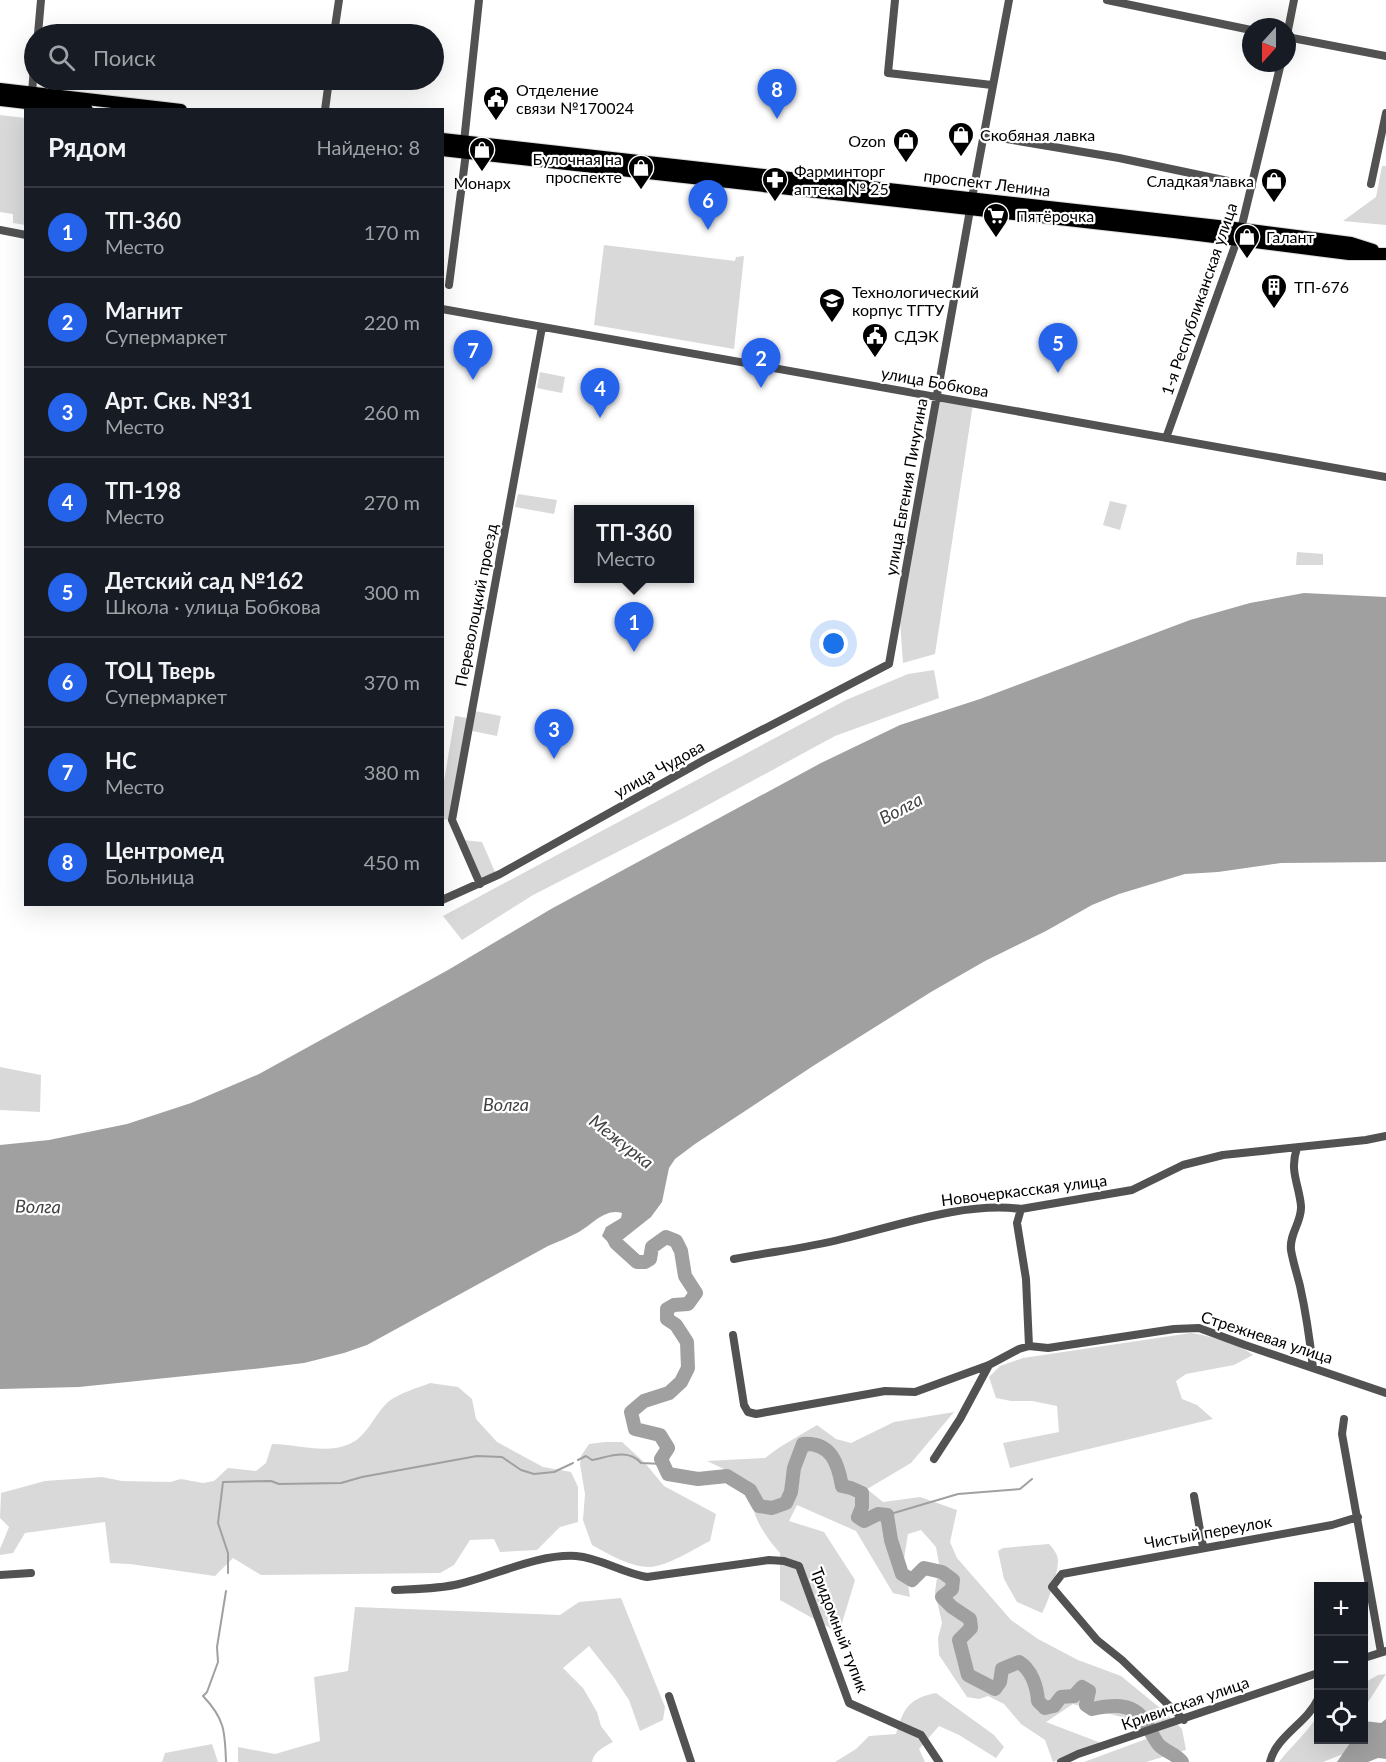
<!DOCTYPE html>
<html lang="ru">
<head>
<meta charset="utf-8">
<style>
  :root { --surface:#171b24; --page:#20242c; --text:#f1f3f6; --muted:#9ea1a6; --line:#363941; --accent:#2563eb }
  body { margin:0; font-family:Lato,sans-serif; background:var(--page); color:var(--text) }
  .controls { position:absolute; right:18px; bottom:18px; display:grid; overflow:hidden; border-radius:0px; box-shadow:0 6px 24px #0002 }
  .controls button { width:54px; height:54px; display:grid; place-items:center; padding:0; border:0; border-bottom:2px solid var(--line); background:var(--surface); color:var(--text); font:30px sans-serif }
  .compass { position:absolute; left:1242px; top:18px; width:54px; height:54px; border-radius:50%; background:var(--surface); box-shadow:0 6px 24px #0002; rotate:201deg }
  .you { position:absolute; left:834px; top:644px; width:21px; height:21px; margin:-15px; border:4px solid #fff; border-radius:50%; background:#1a73e8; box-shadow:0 0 0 9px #1a73e833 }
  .badge { display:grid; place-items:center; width:39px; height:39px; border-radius:50%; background:var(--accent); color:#fff; font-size:20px; font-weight:700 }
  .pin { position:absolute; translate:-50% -50px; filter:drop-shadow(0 2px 3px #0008) }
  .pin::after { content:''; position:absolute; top:32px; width:21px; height:18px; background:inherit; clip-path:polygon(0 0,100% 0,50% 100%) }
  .popup { position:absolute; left:574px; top:505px; width:120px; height:78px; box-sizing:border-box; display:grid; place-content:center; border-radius:0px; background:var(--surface); filter:drop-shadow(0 2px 4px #0005); font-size:20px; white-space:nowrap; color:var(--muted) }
  .popup b { font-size:22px; color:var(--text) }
  .popup::after { content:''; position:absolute; left:50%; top:100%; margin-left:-12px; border:12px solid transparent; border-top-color:var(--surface) }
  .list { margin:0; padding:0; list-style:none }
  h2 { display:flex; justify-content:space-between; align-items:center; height:78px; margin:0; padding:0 24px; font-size:26px }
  h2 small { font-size:20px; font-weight:400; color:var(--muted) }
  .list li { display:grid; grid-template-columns:39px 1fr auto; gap:18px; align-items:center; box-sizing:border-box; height:90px; padding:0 24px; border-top:2px solid var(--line) }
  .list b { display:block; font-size:22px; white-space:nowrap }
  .list p { margin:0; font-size:20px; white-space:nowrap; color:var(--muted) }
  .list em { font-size:20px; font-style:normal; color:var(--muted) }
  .icon { flex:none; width:33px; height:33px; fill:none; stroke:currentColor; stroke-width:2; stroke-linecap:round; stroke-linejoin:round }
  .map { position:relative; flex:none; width:1386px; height:1762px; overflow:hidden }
  .search { position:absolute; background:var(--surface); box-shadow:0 6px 24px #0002; left:24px; top:24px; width:420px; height:66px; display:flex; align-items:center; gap:15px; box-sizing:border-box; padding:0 21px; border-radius:33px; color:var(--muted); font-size:22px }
  .panel { position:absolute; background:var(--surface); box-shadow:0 6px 24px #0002; left:24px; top:108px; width:420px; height:798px; border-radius:0px }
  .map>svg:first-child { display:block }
</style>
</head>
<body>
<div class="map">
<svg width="1386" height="1762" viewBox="0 0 1386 1762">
  <rect width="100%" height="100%" fill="#fff"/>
  <path fill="#d9d9d9" d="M0,115L25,118V225L13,223V214L0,212Z
    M1382,166H1386V225L1343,221L1376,197Z
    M604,245L735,261L736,257L744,256L734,349L594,325Z
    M540,372L565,377L562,393L537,388Z
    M937,397L973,404L935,654L903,663L899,608Z
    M518,494L557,500L554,514L515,507Z
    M1110,501L1127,505L1120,530L1103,525Z
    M1297,552L1323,554V565H1296Z
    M934,670L939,698L835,736L684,818L533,895L462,940L443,916L846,700L908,674Z
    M475,711L501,716L497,736L472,731Z
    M455,716L467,718L449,820L443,819V787Z
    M463,840L482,842L495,872L482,880Z
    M0,1067L41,1075L40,1112L0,1110Z
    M1191,1333C1207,1335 1242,1345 1253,1355L1234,1365L1186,1374L1176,1381L1182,1399L1197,1405L1213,1419L1010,1468L1003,1443L1059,1432L1057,1406L1032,1401H1011L996,1398L989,1377L1000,1366L1023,1358Z
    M430,1383L458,1387L472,1399L476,1419L497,1442L543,1467L571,1472L578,1487V1522L560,1527L537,1550L500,1552L494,1539L470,1540L454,1565L440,1573L261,1575L233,1558L215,1576L130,1564L110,1563L105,1522L25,1533L13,1553L0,1555V1549L9,1527L0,1518L1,1493L45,1481L102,1477L122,1481L170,1482L181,1479L203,1483L214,1481L228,1468L256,1471L266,1463L272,1444C296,1444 324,1454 347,1445C367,1438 373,1416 388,1402C399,1393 418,1388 430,1383Z
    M954,1412L911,1463L867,1489L883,1502L920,1497L957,1510L950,1542L957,1558L1011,1620L1038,1639L1078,1660L1121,1676L1165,1712L1182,1729L1186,1750L1146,1762H1084L1146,1739L1140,1722L1073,1704L1046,1722L1101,1743L1053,1762L1045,1740L1021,1724L1004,1704L988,1696L979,1699L967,1697L939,1655L938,1638L942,1623L935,1592L939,1564L936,1547L921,1530L908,1534L904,1559L910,1597L893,1593L856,1531L797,1505L789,1521L824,1532L855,1580L839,1633L780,1600V1553C759,1529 751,1513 749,1481L707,1461L765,1458L780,1447L817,1425L836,1439L851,1443L894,1422Z
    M605,1442H622L645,1463L664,1486L716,1514L710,1541C694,1549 668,1566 649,1567C631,1567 608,1554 592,1545L583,1520L585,1494L580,1464L581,1456L589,1444Z
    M1049,1544C1054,1549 1058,1555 1058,1561C1058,1573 1048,1603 1042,1613L1017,1602L1004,1579L998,1551L1003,1548Z
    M621,1598L665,1707L663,1720L640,1731L629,1700L615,1679L589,1646L563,1668L583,1688L597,1712L601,1726L613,1742C604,1747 594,1751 592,1762H238V1747L275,1754L320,1741L314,1677L348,1671L355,1607L560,1615L579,1602Z
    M1386,1674L1365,1707L1364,1721V1683L1378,1675Z
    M936,1693L994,1735L1004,1747L996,1758L959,1735L939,1726L919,1749L925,1762H835L856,1749L869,1736L896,1734C903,1709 909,1698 936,1693Z
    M1318,1715V1740H1352L1343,1754L1323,1762H1279C1292,1745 1307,1733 1318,1715Z
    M212,1744L218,1762H162L165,1753Z"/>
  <path fill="#a0a0a0" d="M1304,593L1386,597V862L1281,863L1218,872L1185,874L1119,894L1092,905L1046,931L985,961L931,992L813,1066L695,1144L675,1159L669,1168L662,1202L651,1217L622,1240L616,1243H609L602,1236L606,1227L621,1218L622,1213C605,1208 593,1224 579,1232C569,1237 558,1242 548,1246L367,1345L344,1353L304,1363L253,1369L79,1387L0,1389V1145L49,1140L127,1124L191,1103L259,1074L448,970L551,909L821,763L900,725L980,699L1190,620L1250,603Z
    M1386,1719V1759L1378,1758L1368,1762H1337L1352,1740H1364V1721L1381,1723Z"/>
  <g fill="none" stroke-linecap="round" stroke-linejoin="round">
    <path stroke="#a0a0a0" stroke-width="2" d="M578,1460L586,1456L592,1460C608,1457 628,1448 641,1463L663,1464
      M887,1515L958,1494L1020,1489L1032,1479
      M228,1573V1553L218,1523L223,1482L271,1481L279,1484L341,1483L362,1477L477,1456L502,1457L521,1470L534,1474L554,1472L573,1463
      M226,1591L217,1647L218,1662L207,1692L203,1696C225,1719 225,1732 226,1762"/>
    <path stroke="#a0a0a0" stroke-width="14" d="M620,1229L614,1239L616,1243L637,1262H645L650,1259L652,1247L666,1237L676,1241L681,1251L685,1276L696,1293L688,1304L674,1305L667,1309V1319L676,1325L687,1342L688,1368L681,1382L669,1393L644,1401L631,1412L635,1429L660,1435L668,1448L661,1459L668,1474L698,1479L727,1476L750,1490L759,1506L772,1508L786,1503L791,1492L794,1468L803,1444C831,1442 838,1463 842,1486L851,1488L862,1493V1507L858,1517L864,1521L878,1514L887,1515L891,1540L902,1574L912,1580L924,1568L942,1572L953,1580L952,1589L942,1597L952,1607L970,1619L971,1628L959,1640L968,1675L995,1689L1000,1682L1002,1669L1019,1662C1032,1670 1037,1687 1038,1701L1045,1708L1054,1706L1061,1697L1074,1696L1082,1687L1089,1691L1086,1705L1092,1709C1110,1705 1132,1702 1144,1720C1150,1728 1153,1738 1159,1745C1166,1752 1176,1754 1182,1762"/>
    <defs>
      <path id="primary" d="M0,89L181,110
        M0,100L87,110
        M442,139L1227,227L1351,243L1373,250
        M442,150L1174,232L1349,254H1386"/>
    </defs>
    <use href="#primary" stroke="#dbdbdb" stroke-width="14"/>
    <path stroke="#525252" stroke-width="8" d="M895,0L888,73L992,85
      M1107,0L1251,30
      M38,34L41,0
      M334,34L339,0
      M1287,35L1294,0
      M1287,37L1386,56
      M32,93L34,67
      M325,110L329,80
      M983,135L1119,158L1252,186
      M464,142L479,0
      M1371,184L1386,113
      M972,198L1009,0
      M0,230L26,235
      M449,285L466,153
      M442,309L1386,477
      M1166,438L1241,229L1281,63
      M480,884L452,820L542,327
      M442,900L500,874L704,760L889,664L970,210
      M1297,1148C1289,1171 1299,1184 1301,1206C1302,1222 1289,1234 1291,1250C1293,1262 1297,1274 1300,1286C1306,1313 1310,1341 1313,1368
      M1021,1209L1017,1223L1026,1279L1029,1346
      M734,1259C770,1252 807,1248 842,1239C896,1226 966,1201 1021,1209L1132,1190L1183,1165L1223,1155L1366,1140L1386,1136
      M733,1335L744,1405L748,1412L756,1414L885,1391L915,1392L989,1365L1019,1349L1029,1346L1048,1348L1174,1329L1199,1328L1245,1345L1386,1393
      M1344,1419L1342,1434L1381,1652
      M934,1459L960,1419L989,1365
      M1194,1496L1203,1547
      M0,1575L31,1573
      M395,1590C416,1589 439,1589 459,1584C497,1575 537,1554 576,1556C601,1558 622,1573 647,1577L769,1560L784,1561L799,1566L849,1703L921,1735L939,1762
      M1364,1658L1386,1651
      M669,1696L691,1762
      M1184,1720L1122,1660L1097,1640L1052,1587L1062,1574L1332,1525L1358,1517
      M1061,1762L1078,1754L1318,1673
      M1270,1762C1276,1736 1307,1723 1318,1699"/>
    <use href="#primary" stroke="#000" stroke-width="12"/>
  </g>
  <defs>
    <symbol id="civic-pin" viewBox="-11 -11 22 30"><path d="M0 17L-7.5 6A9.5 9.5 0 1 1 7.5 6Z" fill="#000" stroke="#fff"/><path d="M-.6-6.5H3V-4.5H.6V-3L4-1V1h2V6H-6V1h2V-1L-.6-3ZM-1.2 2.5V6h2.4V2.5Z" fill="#fff"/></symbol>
    <symbol id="shop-pin" viewBox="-11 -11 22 30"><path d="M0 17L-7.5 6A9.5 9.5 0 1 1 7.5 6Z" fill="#000" stroke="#fff"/><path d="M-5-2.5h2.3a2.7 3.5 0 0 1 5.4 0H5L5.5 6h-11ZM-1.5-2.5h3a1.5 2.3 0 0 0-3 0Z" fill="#fff"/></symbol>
    <symbol id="pharmacy-pin" viewBox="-11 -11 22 30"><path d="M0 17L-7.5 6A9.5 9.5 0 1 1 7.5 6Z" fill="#000" stroke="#fff"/><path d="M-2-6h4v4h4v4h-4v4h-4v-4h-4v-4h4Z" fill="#fff"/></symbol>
    <symbol id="supermarket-pin" viewBox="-11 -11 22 30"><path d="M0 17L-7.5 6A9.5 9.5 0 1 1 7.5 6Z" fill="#000" stroke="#fff"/><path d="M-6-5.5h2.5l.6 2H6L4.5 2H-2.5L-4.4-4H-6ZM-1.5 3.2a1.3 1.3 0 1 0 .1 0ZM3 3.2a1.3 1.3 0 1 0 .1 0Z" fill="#fff"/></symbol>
    <symbol id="building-pin" viewBox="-11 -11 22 30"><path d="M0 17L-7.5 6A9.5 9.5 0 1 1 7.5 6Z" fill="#000" stroke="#fff"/><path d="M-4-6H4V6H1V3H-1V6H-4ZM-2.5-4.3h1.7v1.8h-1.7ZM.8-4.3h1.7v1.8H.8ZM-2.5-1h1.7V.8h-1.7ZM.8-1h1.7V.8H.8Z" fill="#fff"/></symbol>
    <symbol id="university-pin" viewBox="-11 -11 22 30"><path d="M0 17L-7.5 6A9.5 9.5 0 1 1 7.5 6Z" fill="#000" stroke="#fff"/><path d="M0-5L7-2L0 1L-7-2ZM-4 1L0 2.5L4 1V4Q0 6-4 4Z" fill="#fff"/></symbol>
  </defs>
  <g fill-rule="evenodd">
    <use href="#civic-pin" x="481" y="84" width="30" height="40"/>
    <use href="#shop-pin" x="946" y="120" width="30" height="40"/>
    <use href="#shop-pin" x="891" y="126" width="30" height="40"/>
    <use href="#shop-pin" x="467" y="135" width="30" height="40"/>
    <use href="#shop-pin" x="626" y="153" width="30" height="40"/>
    <use href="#pharmacy-pin" x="760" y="165" width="30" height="40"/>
    <use href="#shop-pin" x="1259" y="166" width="30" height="40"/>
    <use href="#supermarket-pin" x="981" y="201" width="30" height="40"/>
    <use href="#shop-pin" x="1232" y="222" width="30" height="40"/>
    <use href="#building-pin" x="1259" y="272" width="30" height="40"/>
    <use href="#university-pin" x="817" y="286" width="30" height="40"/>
    <use href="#civic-pin" x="860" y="321" width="30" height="40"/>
  </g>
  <g text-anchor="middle" stroke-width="4.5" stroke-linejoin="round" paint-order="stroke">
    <g font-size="16" fill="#000" stroke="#fff" text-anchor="start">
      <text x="516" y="96">Отделение<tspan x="516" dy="18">связи №170024</tspan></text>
      <text x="980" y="141">Скобяная лавка</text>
      <text x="886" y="147" text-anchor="end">Ozon</text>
      <text x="622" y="165" text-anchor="end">Булочная на<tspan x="622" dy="18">проспекте</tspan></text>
      <text x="794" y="177">Фарминторг<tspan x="794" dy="18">аптека № 25</tspan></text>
      <text x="1254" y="187" text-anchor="end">Сладкая лавка</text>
      <text x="482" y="189" text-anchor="middle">Монарх</text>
      <text x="1016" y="222">Пятёрочка</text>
      <text x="1266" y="243">Галант</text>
      <text x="1294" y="293">ТП-676</text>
      <text x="852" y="298">Технологический<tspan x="852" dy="18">корпус ТГТУ</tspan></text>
      <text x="894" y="342">СДЭК</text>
    </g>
    <g font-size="16" fill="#000" stroke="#fff">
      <text transform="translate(987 183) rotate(7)" y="6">проспект Ленина</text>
      <text transform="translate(1199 299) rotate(-71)" y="6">1-я Республиканская улица</text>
      <text transform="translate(935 382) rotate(10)" y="6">улица Бобкова</text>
      <text transform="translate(906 487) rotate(-80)" y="6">улица Евгения Пичугина</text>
      <text transform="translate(476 605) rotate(-79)" y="6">Переволоцкий проезд</text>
      <text transform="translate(659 769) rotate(-29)" y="6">улица Чудова</text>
      <text transform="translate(1024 1190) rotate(-7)" y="6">Новочеркасская улица</text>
      <text transform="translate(1267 1337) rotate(18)" y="6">Стрежневая улица</text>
      <text transform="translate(1208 1532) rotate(-10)" y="6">Чистый переулок</text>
      <text transform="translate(840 1630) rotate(69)" y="6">Тридомный тупик</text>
      <text transform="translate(1185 1703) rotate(-19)" y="6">Кривичская улица</text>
    </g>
    <g font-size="18" font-style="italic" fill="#414141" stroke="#fff">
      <text transform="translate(901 809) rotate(-28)" y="6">Волга</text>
      <text x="506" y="1111">Волга</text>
      <text transform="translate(621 1142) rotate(38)" y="6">Межурка</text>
      <text transform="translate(38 1207) rotate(1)" y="6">Волга</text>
    </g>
  </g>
</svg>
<div class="controls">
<button>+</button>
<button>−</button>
<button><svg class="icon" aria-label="locate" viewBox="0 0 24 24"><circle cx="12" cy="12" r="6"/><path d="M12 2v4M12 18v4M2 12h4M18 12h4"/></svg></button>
</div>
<svg class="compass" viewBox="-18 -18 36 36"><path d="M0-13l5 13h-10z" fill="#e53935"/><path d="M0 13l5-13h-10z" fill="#9ea1a6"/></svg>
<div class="you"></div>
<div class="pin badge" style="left:634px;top:652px">1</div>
<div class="popup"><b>ТП-360</b>Место</div>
<div class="pin badge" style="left:761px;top:388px">2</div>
<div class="pin badge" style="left:554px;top:759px">3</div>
<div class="pin badge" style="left:600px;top:418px">4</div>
<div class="pin badge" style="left:1058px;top:373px">5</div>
<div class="pin badge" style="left:708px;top:230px">6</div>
<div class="pin badge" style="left:473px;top:380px">7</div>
<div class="pin badge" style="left:777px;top:119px">8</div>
<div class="search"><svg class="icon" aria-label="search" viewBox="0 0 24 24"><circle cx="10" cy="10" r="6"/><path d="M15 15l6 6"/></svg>Поиск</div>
<section class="panel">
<h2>Рядом<small>Найдено: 8</small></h2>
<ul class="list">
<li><span class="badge">1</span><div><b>ТП-360</b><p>Место</p></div><em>170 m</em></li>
<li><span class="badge">2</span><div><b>Магнит</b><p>Супермаркет</p></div><em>220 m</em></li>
<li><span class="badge">3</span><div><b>Арт. Скв. №31</b><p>Место</p></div><em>260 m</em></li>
<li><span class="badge">4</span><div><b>ТП-198</b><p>Место</p></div><em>270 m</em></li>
<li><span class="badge">5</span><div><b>Детский сад №162</b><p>Школа · улица Бобкова</p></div><em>300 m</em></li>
<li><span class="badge">6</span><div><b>ТОЦ Тверь</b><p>Супермаркет</p></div><em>370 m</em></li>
<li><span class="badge">7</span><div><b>НС</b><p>Место</p></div><em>380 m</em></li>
<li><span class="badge">8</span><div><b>Центромед</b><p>Больница</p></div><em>450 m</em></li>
</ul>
</section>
</div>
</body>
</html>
